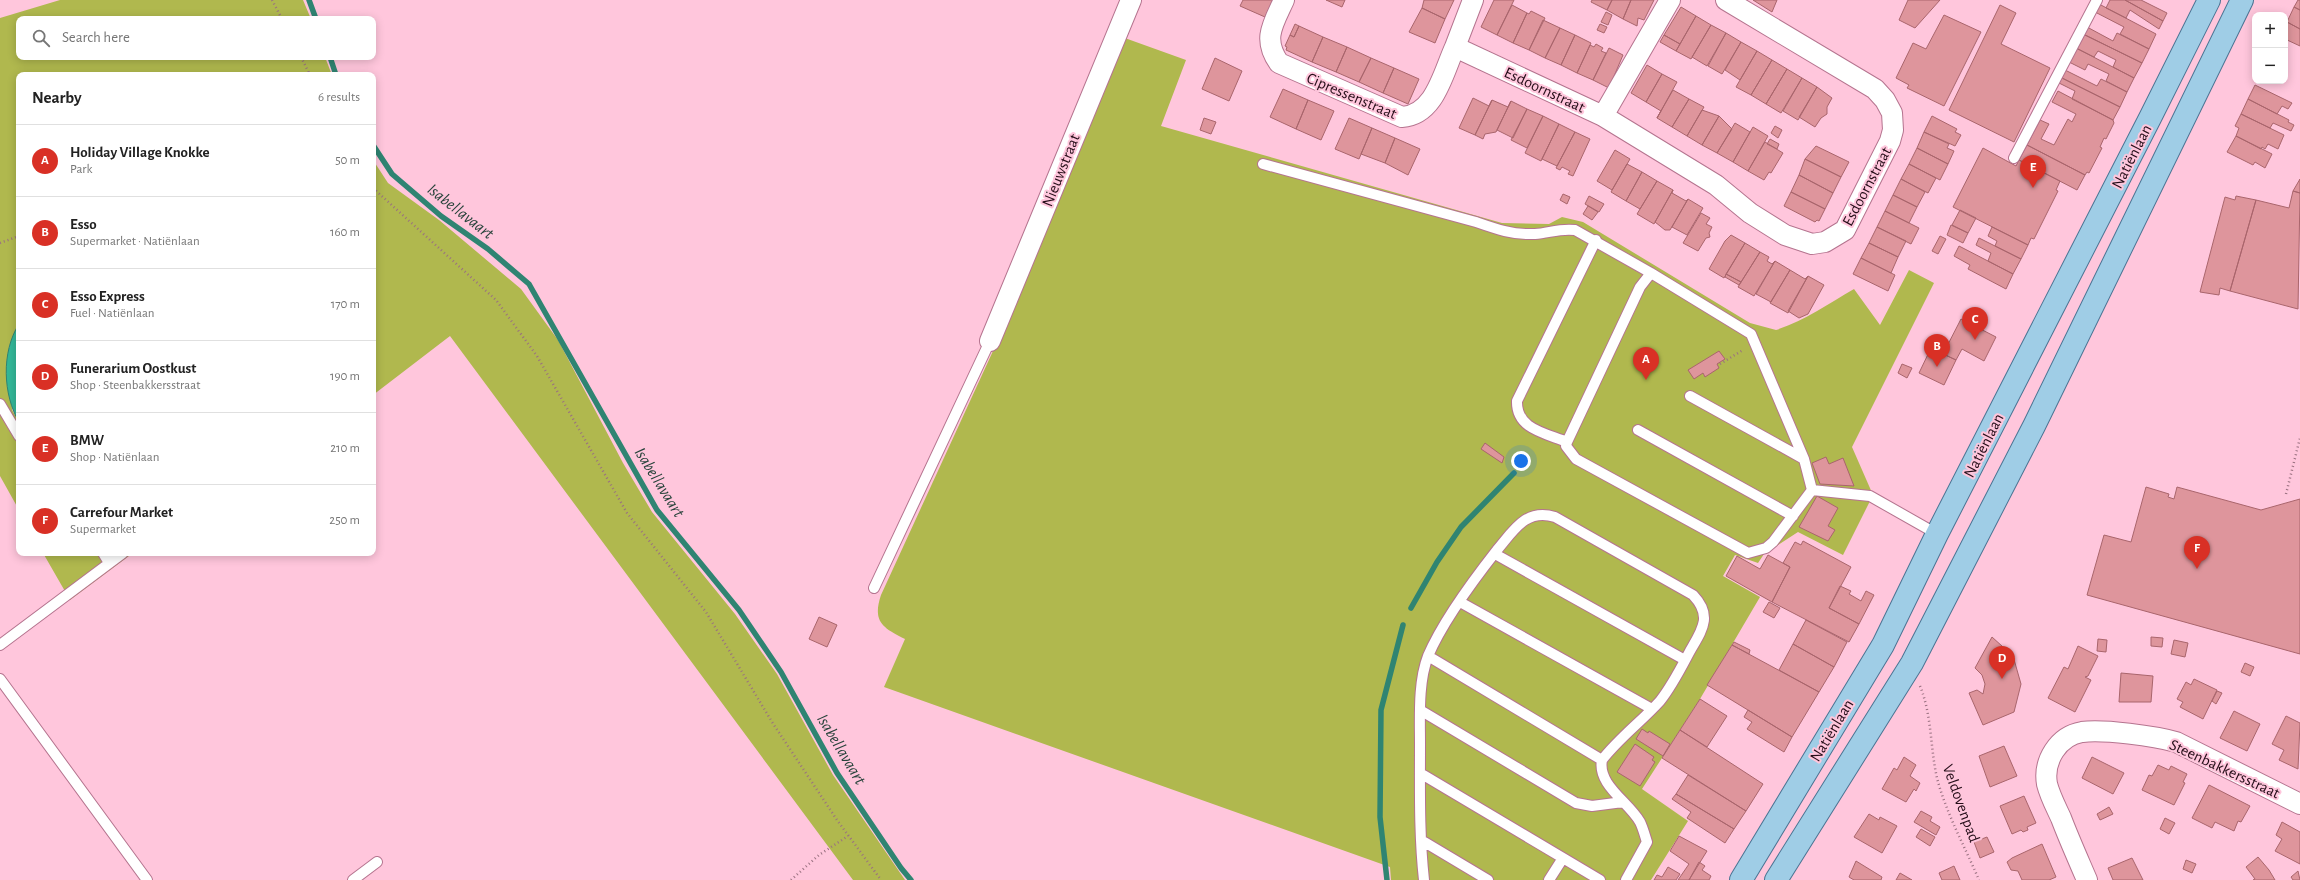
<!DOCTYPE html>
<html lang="en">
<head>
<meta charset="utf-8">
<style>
  :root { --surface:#fff; --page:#f2f2f2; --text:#222; --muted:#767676; --line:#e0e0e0; --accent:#d93025 }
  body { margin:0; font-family:"Alegreya Sans",sans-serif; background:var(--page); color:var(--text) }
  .controls { position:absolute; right:12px; top:12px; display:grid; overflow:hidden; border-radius:8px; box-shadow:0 2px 10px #0003 }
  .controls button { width:36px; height:36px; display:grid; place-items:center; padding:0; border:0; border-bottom:1px solid var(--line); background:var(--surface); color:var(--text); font:20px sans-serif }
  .you { position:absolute; left:1521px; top:461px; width:14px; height:14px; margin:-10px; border:3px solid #fff; border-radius:50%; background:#1a73e8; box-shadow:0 0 0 6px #1a73e833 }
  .badge { display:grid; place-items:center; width:26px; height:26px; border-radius:50%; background:var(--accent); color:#fff; font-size:13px; font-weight:700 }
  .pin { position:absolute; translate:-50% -33px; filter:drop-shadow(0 1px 2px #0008) }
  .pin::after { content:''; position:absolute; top:21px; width:14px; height:12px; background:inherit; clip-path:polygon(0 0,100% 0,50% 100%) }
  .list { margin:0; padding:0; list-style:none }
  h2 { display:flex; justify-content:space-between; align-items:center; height:52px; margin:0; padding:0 16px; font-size:17px }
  h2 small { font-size:13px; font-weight:400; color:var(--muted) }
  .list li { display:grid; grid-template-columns:26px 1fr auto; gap:12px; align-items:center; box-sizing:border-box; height:72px; padding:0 16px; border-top:1px solid var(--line) }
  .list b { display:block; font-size:15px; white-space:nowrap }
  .list p { margin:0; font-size:13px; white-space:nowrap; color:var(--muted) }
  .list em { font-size:13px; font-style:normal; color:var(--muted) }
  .icon { flex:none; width:22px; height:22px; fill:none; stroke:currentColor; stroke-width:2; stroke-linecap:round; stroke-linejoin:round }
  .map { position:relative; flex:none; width:2300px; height:880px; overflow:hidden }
  .search { position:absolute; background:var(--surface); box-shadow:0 2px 10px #0003; left:16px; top:16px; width:360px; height:44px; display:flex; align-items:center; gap:10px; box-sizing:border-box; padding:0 14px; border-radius:8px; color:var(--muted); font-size:15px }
  .panel { position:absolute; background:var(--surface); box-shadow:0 2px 10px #0003; left:16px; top:72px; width:360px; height:484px; border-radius:8px }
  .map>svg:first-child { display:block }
</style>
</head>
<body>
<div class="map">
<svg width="2300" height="880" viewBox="0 0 2300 880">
  <rect width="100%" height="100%" fill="#ffc6dc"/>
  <path fill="#b0b84e" d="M60,0H303L311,19H19V57H325L332,75H19V324L9,347L12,410L19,422V510L0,476V18Z
    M1122,37L1186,60L1161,126L1502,223L1549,224L1562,217L1583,222L1750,323L1776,330C1804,321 1828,304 1854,289L1880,325L1909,270L1934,283L1852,447L1873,495L1843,555L1798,532L1764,554L1758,563L1735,555L1723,576L1760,597L1700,699L1642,789L1688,821L1651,880H1391L1390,867L884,687L905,639C883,628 872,622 881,595L993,351Z
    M373,160L388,183L439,220L521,289L558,340L623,463L652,512L735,614L777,674L833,775L905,880H853L450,336L373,395Z
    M43,553H133L70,600Z"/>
  <path fill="#33b798" stroke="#2f8472" d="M19,324V422C3,395 1,352 19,324Z"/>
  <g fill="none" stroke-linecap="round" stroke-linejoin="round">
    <path stroke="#2f8472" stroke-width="5.5" d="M309,0L316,19
      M330,57L336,75
      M373,145L392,174L441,216L488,249L529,284L657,510L739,610L781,672L837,773L901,868L911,880
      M1411,608L1437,562L1461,527L1514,473
      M1387,880L1380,817L1381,710L1403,625"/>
  </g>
  <path fill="#de959c" stroke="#a9656c" d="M1243,0H1273L1265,17L1240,6Z
    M1326,0H1345L1342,7Z
    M1424,0H1454L1445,19L1422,8Z
    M1494,0H1514L1497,35L1481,27Z
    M1592,0H1612L1607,10L1591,2Z
    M1612,0H1631L1623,19L1607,10Z
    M1631,0H1654L1644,20L1638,18L1637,26L1623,19Z
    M1753,0H1777L1772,12Z
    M1908,0H1940L1915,28L1899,20Z
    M2110,0H2125L2163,21L2159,29L2130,10L2126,18L2106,8Z
    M2125,0H2141L2167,13L2163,21Z
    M2298,0H2300V10L2294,7Z
    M2099,4L2156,34L2149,49L2120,34L2124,27L2095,12Z
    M1512,5L1527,13L1513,43L1497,35Z
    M2000,5L2016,13L2001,44L2050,68L2014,142L1949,110Z
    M1681,7L1696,16L1680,44L1664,35Z
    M2294,7L2300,10V29L2287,22Z
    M1422,8L1445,19L1435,43L1409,32Z
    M1531,11L1545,18L1529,50L1513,43L1527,13L1529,14Z
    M1606,12L1612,15L1608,25L1601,22Z
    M1944,15L1981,32L1944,106L1907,88L1909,85L1896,78L1913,43L1926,49Z
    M1696,16L1711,25L1691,59L1676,51Z
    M1543,20L1560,28L1545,58L1529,50Z
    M2287,22L2300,29V46L2285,39Z
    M1295,24L1299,26L1294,37L1290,35Z
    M1600,24L1607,27L1604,33L1597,30Z
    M1711,25L1726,33L1707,66L1692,57Z
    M1299,26L1323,37L1312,62L1286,50L1287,47L1285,46L1290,35L1294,37Z
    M2087,27L2113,41L2117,33L2149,49L2142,63L2083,34Z
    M1560,28L1575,35L1561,65L1545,58Z
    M1726,33L1741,42L1722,74L1708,66Z
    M2083,34L2142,63L2134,78L2113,67L2116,60L2098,51L2094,57L2076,48Z
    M1575,35L1591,43L1577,73L1561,65Z
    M1664,35L1680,44L1676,51L1660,42Z
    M1323,37L1347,47L1336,72L1312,62Z
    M1741,42L1757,51L1740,80L1725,70Z
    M1596,44L1603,48L1601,51L1606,53L1593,80L1577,73L1590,45L1594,47Z
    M1347,47L1371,58L1359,82L1336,72Z
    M1609,48L1623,55L1609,88L1593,80Z
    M2076,48L2134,78L2127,92L2106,81L2109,74L2088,64L2085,70L2069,62Z
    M1757,51L1772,60L1751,95L1736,87Z
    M1215,58L1242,71L1229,101L1202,89Z
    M1371,58L1394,68L1383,93L1359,82Z
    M1772,60L1787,69L1766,104L1751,95Z
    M1647,65L1662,74L1646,102L1631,93Z
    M1394,68L1419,79L1408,104L1383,93Z
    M1787,69L1802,78L1781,113L1766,104Z
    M2065,70L2097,86L2101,79L2127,92L2120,107L2062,78Z
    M1662,74L1677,82L1657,118L1661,111L1646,102Z
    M1802,78L1817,87L1798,120L1783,111Z
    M2062,78L2120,107L2113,120L2072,99L2075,91L2059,83Z
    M2255,85L2292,103L2288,109L2282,106L2277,114L2248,99Z
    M1817,87L1832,98L1827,107V114L1821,118L1815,127L1799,117Z
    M1283,89L1308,100L1296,129L1270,117Z
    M1673,90L1689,99L1672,127L1657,118Z
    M2058,91L2113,120L2114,123L2106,139L2104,138L2100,147L2102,148L2089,173L2087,172L2085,175L2027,145L2040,120L2049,124L2041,139L2054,145L2068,119L2072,122L2076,114L2052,102Z
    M1473,98L1489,106L1492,100L1475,135L1459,128Z
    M1689,99L1704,107L1687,136L1672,127Z
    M2248,99L2289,120L2288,122L2294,125L2291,131L2273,123L2270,128L2241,114Z
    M1308,100L1334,111L1321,140L1296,129Z
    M1492,100L1508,107L1511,101L1496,132L1485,134L1483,139L1475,135Z
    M1511,101L1527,109L1513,138L1497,130Z
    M1527,109L1543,116L1527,148L1511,140Z
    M1702,110L1719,116L1702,145L1687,136Z
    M2241,114L2284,135L2278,149L2268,144L2265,149L2262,147L2261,149L2236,136L2239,128L2235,126Z
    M1543,116L1559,124L1541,161L1525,153Z
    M1719,116L1732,129L1717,153L1702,145Z
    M1932,116L1957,129L1955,132L1961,135L1955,146L1924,132Z
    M1204,118L1216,122L1211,134L1200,130Z
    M1349,118L1372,128L1359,159L1335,149Z
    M1735,123L1750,132L1733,162L1717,153Z
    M1559,124L1575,132L1557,166L1542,159Z
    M1775,126L1782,130L1778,138L1771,133Z
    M1753,127L1768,136L1748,171L1733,162Z
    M1372,128L1395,138L1385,163L1361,154Z
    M1575,132L1590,139L1573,176L1568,174L1570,171L1562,167L1560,170L1556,168Z
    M1924,132L1949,144L1947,148L1954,151L1948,164L1917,148Z
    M2236,136L2272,154L2265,168L2255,162L2253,165L2227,152Z
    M1395,138L1420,149L1408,175L1385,163Z
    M1770,139L1779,144L1777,149L1767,144Z
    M1765,142L1783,153L1771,173L1769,172L1764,180L1748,171Z
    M2027,145L2085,175L2077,190L2019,160Z
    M1816,146L1849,162L1841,177L1805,159Z
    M1917,148L1948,164L1940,180L1909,164Z
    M1983,148L2016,166L2019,160L2060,181L2056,190L2058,191L2034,239L2031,238L2028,245L1953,207Z
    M1615,150L1630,159L1612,190L1597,181Z
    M1805,159L1841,177L1833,193L1799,175Z
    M1627,164L1642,172L1626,201L1611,192Z
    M1909,164L1936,178L1928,193L1901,179Z
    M1642,172L1657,181L1640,209L1626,201Z
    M1799,175L1833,193L1825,209L1791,192Z
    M1901,179L1925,192L1917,207L1893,195Z
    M2300,179V193L2293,191Z
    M1657,181L1673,190L1654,224L1637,214Z
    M1673,190L1672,193L1686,201L1688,199L1670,230H1665L1655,222Z
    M2293,191L2300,193L2298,309L2230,291L2256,200L2289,208Z
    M1791,192L1825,209L1819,221L1817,220L1815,222L1784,206Z
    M1563,194L1570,197L1567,204L1560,200Z
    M1893,195L1917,207L1909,223L1885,211Z
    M1589,196L1604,204L1599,212L1585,204Z
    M2236,196L2256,200L2230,291L2220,288L2219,295L2200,292L2225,197L2235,200Z
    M1688,199L1703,208L1687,235L1672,227Z
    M1588,206L1598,212L1592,220L1583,214Z
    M1960,210L1976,218L1968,233L1952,225Z
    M1885,211L1919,228L1911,244L1877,227Z
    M1701,213L1710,218L1706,224L1712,227L1709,233L1710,237L1706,238L1698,251L1683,243Z
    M1951,225L1968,233L1963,243L1947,235Z
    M1877,227L1906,241L1898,257L1869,243Z
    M1992,227L2028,245L2021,259L1995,246L1997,241L1988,236Z
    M1731,235L1745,243L1724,278L1709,269L1725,241Z
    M1940,236L1946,239L1938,254L1932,251Z
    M1979,238L2021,259L2013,274L1988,261L1991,253L1976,245Z
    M1745,243L1760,252L1741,282L1726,274Z
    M1869,243L1898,257L1891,273L1861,258Z
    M1959,246L2013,274L2006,289L1968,269L1970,265L1954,256Z
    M1760,252L1769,257L1767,261L1772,264L1775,261L1754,296L1738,287Z
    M1861,258L1895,275L1888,291L1853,274Z
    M1775,261L1790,270L1771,302L1756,294Z
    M1790,270L1805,279L1808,276L1788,313L1770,303Z
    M1726,274L1741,282L1739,285L1725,277Z
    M1808,276L1824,285L1808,314L1799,318L1788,311Z
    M1961,319L1996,337L1984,361L1962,349L1956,360L1943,354Z
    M1931,348L1956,360L1944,385L1919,373Z
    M1719,351L1725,359L1717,364L1719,368L1705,377L1703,373L1694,379L1688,370Z
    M1902,364L1912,368L1907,378L1898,373Z
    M1485,443L1504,457L1502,463L1481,449Z
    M1826,457L1829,464L1843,458L1854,486L1820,484L1812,463Z
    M2146,487L2169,494L2168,497L2174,499L2177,487L2261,510L2300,499V654L2087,595L2104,535L2131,542Z
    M1817,496L1838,508L1828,526L1835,530L1828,541L1799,527Z
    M1803,541L1851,567L1829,608L1859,624L1849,642L1772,602L1790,567L1783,563L1795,542L1801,545Z
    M1768,555L1790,567L1772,602L1726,576L1737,556L1760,569Z
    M1840,586L1851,591L1849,594L1861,601L1866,591L1874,595L1859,624L1829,608Z
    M1769,602L1780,608L1774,618L1763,612Z
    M819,617L837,625L827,647L809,639Z
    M1806,620L1847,642L1834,667L1793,644Z
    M1992,637L2013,656L2021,684L2014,712L1983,725L1969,693L1977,690L1983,694L1985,684L1982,675L1975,668Z
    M2151,637L2163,638L2162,647L2151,646Z
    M2098,639L2107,640L2106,652L2097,651Z
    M2174,640L2188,643L2185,657L2171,654Z
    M1734,642L1750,650L1749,654L1732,645Z
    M1793,644L1834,667L1819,692L1779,670Z
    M1732,645L1819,692L1792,737L1707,685Z
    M2078,646L2098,656L2088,676L2085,677L2091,680L2075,712L2048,698L2064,667L2068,669Z
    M2245,663L2254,667L2250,676L2241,672Z
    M2121,673L2153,676L2151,702H2119Z
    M2194,679L2217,690L2203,719L2180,707L2183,702L2177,699L2186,682L2191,685Z
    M2217,691L2222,693L2216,704L2212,701Z
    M1700,699L1727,716L1707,747L1680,730Z
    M1748,710L1792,737L1784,752L1747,729L1752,722L1744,717Z
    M2234,711L2260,724L2247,751L2220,738Z
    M2286,716L2300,723L2298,769L2279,760L2284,750L2272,744Z
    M1642,729L1648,733L1649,731L1670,744L1663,756L1636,739Z
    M1680,730L1763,784L1746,811L1662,758Z
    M1635,744L1654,757L1652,760L1655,762L1640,786L1617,772Z
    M2004,746L2017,776L1990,787L1979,756Z
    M1904,757L1916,765L1910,776L1920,783L1916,791L1914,789L1906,802L1882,789L1894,768L1897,770Z
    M2092,757L2124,773L2113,794L2082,778Z
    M2158,765L2169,770L2171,766L2187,774L2183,782L2185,783L2174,805L2142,790L2149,775L2152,776Z
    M1688,775L1746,811L1734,829L1676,794Z
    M2209,785L2250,806L2241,822L2238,821L2234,831L2215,822L2212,828L2192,818Z
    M1676,794L1734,829L1725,843L1687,818L1691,812L1672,799Z
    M2024,796L2036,823L2027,827L2028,830L2023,832L2021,830L2012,834L2000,806Z
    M2109,807L2113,814L2100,820L2097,814Z
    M1921,811L1932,817L1930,821L1940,827L1936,835L1914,822Z
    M1869,814L1879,820L1880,817L1897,826L1882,853L1854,837Z
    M2165,818L2175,823L2169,834L2160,829Z
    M2282,822L2300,832V864L2275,851L2282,839L2276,835Z
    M1921,829L1935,837L1930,846L1916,837Z
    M1679,836L1707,851L1689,880H1678L1689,864L1670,851Z
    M1987,837L1994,852L1980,858L1974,842Z
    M2042,844L2056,877L2049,880H2022L2018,871L2011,870L2007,862L2012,858Z
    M2258,857L2269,870L2275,880H2253L2255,879L2246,867Z
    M2132,858L2143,880H2113L2108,868Z
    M2186,860L2196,864L2192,873L2183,869Z
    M1856,861L1882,877L1881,880H1854L1849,877Z
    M1699,862L1705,866L1702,870L1711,876L1709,880H1689Z
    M1954,866L1960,880H1942L1939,873Z
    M1668,867L1680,874L1676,880H1654L1657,875L1662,877Z
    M2298,871L2300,880H2293L2291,877Z
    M1900,873L1912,880H1896Z"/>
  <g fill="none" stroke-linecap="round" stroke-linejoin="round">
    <defs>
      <path id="lane" d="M2014,158L2097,0
        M1263,164L1476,222C1496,229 1513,235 1535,234C1549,233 1560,228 1575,230L1651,273L1751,334L1804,459L1812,490
        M1651,273L1640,287L1567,442L1566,446L1576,459L1748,553L1766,548L1773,542L1812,490
        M1690,396L1804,459
        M0,404L19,436
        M1638,430L1793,516
        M1567,442C1545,433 1516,429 1517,401L1596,240
        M1812,490L1870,496L1937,534
        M103,553L109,563
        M1495,554L1685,660
        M874,588L990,341
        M1460,602L1652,709
        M0,645L123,553
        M1428,656L1602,760
        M0,679L147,880
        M1420,710L1576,803L1592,806L1623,802
        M1420,773L1600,880
        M1421,840L1488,880
        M353,880L377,862
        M1424,880C1419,835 1420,789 1420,744C1420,716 1418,682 1428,656C1442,623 1475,578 1497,550C1514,530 1526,508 1555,517L1693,595C1713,616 1702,630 1690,651C1681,668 1672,686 1660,701C1642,721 1619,738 1602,760C1597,785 1629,802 1640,822C1643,828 1645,836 1647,842L1626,880
        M1549,880L1563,858"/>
      <path id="street" d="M1284,0C1273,24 1262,39 1279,63L1402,117C1435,115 1443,73 1455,47
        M1473,0L1455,47L1603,116L1716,185L1750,213L1785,235L1812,244L1825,242L1845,230L1890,141L1893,130L1892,113L1885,100L1875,89L1726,0
        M1603,116L1670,0
        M990,341L1131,0
        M2087,880C2078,859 2069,839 2061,818C2056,807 2050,796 2047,784C2043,761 2058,736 2082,732C2103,729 2155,736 2176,742L2300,804"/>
      <path id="primary" d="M1741,880L1883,645L1937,534L2150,118L2209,0
        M1776,880L1912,663L2034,426L2242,0"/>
    </defs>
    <use href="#lane" stroke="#b5748f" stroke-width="12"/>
    <use href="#street" stroke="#b5748f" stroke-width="22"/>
    <use href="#primary" stroke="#4b7493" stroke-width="24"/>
    <path stroke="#9a7181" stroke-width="2.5" stroke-dasharray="1 3" stroke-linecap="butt" d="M272,0L282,19
      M301,57L310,75
      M373,188L496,300L537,356L627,513L706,612L772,722L837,820L881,880
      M0,243L19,236
      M1720,364L1743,350
      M2286,494L2300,438
      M1920,686C1932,715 1930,747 1937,778C1946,813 1965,847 1979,880
      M791,880L819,855L848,836"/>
    <use href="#lane" stroke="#fff" stroke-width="10"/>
    <use href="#street" stroke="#fff" stroke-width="20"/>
    <use href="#primary" stroke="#9fcde6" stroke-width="22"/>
  </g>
  <g text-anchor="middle" stroke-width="4" stroke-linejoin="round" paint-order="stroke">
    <g font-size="16" fill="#250d18" stroke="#ffc6dc">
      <text transform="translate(1545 89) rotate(25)" y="6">Esdoornstraat</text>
      <text transform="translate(1352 95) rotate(23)" y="6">Cipressenstraat</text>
      <text transform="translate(2131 156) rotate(-63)" y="6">Natiënlaan</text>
      <text transform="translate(1060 170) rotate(-68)" y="6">Nieuwstraat</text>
      <text transform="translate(1866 186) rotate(-62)" y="6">Esdoornstraat</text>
      <text transform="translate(1983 445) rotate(-63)" y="6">Natiënlaan</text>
      <text transform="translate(1831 730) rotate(-59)" y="6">Natiënlaan</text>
      <text transform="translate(2225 768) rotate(25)" y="6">Steenbakkersstraat</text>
      <text transform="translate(1962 803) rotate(70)" y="6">Veldovenpad</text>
    </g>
    <g font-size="17" font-style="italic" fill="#28433b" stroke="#ffc6dc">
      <text transform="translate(461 211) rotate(38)" y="6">Isabellavaart</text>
      <text transform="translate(660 482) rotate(58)" y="6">Isabellavaart</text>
      <text transform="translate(842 749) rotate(59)" y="6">Isabellavaart</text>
    </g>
  </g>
</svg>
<div class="controls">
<button>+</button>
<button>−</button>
</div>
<div class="you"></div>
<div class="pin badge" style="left:1646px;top:380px">A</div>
<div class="pin badge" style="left:1937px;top:367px">B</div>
<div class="pin badge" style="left:1975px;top:340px">C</div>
<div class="pin badge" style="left:2002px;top:679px">D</div>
<div class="pin badge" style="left:2033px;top:188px">E</div>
<div class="pin badge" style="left:2197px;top:569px">F</div>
<div class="search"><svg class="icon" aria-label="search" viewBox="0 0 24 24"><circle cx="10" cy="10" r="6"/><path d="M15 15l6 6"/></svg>Search here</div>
<section class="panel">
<h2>Nearby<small>6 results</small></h2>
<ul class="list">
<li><span class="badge">A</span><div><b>Holiday Village Knokke</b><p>Park</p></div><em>50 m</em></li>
<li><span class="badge">B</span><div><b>Esso</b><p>Supermarket · Natiënlaan</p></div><em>160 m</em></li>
<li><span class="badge">C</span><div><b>Esso Express</b><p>Fuel · Natiënlaan</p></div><em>170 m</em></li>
<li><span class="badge">D</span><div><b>Funerarium Oostkust</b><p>Shop · Steenbakkersstraat</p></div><em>190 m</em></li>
<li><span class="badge">E</span><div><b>BMW</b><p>Shop · Natiënlaan</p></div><em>210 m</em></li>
<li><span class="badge">F</span><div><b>Carrefour Market</b><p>Supermarket</p></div><em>250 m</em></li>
</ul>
</section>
</div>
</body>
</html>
